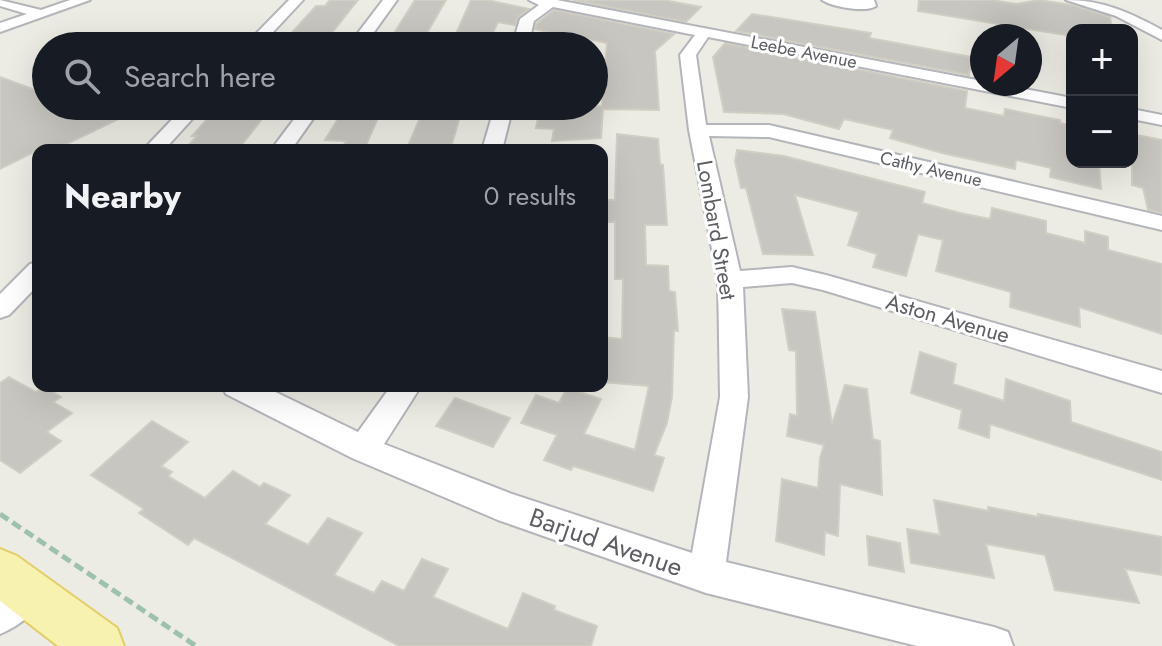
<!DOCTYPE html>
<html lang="en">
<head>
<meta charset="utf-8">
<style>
  :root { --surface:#171b24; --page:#20242c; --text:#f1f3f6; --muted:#9ea1a6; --line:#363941 }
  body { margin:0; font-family:Jost,sans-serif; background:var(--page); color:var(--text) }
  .controls { position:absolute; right:24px; top:24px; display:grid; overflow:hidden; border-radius:16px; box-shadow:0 8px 32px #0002 }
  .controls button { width:72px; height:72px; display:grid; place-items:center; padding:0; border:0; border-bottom:2px solid var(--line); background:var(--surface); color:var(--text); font:40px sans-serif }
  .compass { position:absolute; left:970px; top:24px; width:72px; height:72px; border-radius:50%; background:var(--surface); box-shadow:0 8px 32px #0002; rotate:209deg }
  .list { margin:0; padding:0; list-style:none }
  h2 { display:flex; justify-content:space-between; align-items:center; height:104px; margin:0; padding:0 32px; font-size:34px }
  h2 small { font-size:26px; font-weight:400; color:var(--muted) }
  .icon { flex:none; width:44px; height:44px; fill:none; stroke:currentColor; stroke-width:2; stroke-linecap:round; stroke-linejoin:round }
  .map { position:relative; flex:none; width:1162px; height:646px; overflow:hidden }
  .search { position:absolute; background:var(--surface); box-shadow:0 8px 32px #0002; left:32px; top:32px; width:576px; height:88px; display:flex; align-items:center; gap:20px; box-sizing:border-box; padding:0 28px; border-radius:44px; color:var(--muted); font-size:30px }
  .panel { position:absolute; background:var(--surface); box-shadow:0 8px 32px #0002; left:32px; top:144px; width:576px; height:248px; border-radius:16px }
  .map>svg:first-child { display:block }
</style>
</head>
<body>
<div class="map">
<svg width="1162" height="646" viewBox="0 0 1162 646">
  <rect width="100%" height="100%" fill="#edece4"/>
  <path fill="#c8c6c0" stroke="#d1cec3" stroke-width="2" d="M330,0H358L327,39L287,38L316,6H325Z
    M415,0H446L420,45L386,46Z
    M471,0H487L529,9L518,17L515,25L498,22L487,45H451Z
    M573,0H663L701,7L686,22Z
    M919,0H991L1016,4L1039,0L1072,5L1110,17L1112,30H1072V36L918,11Z
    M554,10L674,34L655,51L659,110L603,109L601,138L552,141L554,129L536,128L540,108L602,106L607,43L569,35L567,46H547L548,32L535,29L537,23Z
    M752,14L871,33L869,38L972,57L969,75L736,31Z
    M725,43L967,91L965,108L1004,116L1005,109L1060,120V123L1069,125L1072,133V162L1099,163L1101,189L1050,177L1051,168L1016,160L1015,169L942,153L890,138L893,130L844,119L839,129L783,114L724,112L713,57Z
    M0,77L46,94V106H96L125,116L54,150H38L0,169Z
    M219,106H272L240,147L184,150L197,136H192Z
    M361,106H383L364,150H341L346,141L325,140L344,109H359Z
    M425,106H463L451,147L418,149L419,146H408Z
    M617,134L658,139L660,164L663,165L667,225H645L646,265L668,266L669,291L675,292L678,331L674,330L672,397L667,423L654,455L664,458L653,491L573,466L571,470L544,460L557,435L521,423L536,395L559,403L567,388L601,399L584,434L635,450L649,386L602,382V337L622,339L623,279H615V222H603V200H615Z
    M1132,134L1162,140V213L1148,210L1143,188L1132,185Z
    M737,150L784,156L925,192L922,203L960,213L990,219L992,208L1046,221V233L1085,243V231L1108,237V250L1162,264V334L1079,307L1080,327L1010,307L1011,292L936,271L943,240L918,234L906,276L873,267L877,254L848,245L859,212L795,195L813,255L763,254L746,188H741L735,161Z
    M782,309L815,312L832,424L845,385L867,389L873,439L880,441L882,495L840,484L838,536L825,532L824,555L776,541L782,479L818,488L820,458L824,445L787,436L790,414L797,416L796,351L789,350Z
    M920,352L956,364L953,384L1004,401L1006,379L1070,401L1071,422L1162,452V480L990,424L989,438L959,428L962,410L911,393Z
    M9,377L36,392L44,387L61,397L53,402L72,413L47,432L61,441L20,473L0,460V383Z
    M455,398L510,418L493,447L436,426Z
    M152,421L188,442L161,466L172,472L168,476L205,498L233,471L260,487L264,483L290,495L265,524L308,545L328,518L362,533L334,575L374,593L382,581L404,591L422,559L448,569L433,597L508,629L523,593L555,606L554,610L597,626L591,646H399L194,538L188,545L139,513L144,509L91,475Z
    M934,500L989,511L988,507L1039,517L1038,514L1162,537V575L1125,569L1139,603L1055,590L1045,555L986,544L994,578L911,563L907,529L940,535Z
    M867,536L900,543L904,572L869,565Z"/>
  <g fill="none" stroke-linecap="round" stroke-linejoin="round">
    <defs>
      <path id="minor" d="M0,0L41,10L70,0H90L0,32V23L27,14L0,6Z
        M289,0H303L260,46H244Z
        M383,0H397L364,46H348Z
        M529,0H557L982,81V84H999L1072,98V108L708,37L696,55L706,125H769L1162,216V230L769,137L709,136L740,271L792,267L826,275L1162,371V393L823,290L792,283L743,287L748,397L726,562L994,627L1008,632L1013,646H917L706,593L498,520L352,458L226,394L222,386H263L358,432L391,386H421L384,444L512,494L692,553L720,397L718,280L689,130L680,55L695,35L553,7L534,21L528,46H512L520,19L539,5Z
        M822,0H874L876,6C865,13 833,7 822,0Z
        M1066,0C1103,0 1131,13 1162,30V40L1116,16Z
        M185,106H204L164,150H143Z
        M304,106H322L291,150H271Z
        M495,106H513L502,150H482Z
        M1132,109L1162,115V125L1132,119Z
        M38,262V285L9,315L0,318V294L30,264Z
        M27,574L40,579L45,592C37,612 19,626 0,634V591Z"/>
      <path id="major" d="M0,549L17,556L117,628L124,646H58L0,601Z"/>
    </defs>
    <use href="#minor" stroke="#b4b5ba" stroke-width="4"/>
    <use href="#major" stroke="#e3cd67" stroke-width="4"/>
    <path stroke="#9cc2ab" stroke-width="5" stroke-dasharray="10 5" stroke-linecap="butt" d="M0,514L196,646"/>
    <use href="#minor" fill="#fff" fill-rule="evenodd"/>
    <use href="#major" fill="#f7f2af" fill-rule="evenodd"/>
  </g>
  <g text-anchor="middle" stroke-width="6" stroke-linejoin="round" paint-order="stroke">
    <g font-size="18" fill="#5c5e63" stroke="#fff">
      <text transform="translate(804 52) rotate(11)" y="6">Leebe Avenue</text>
      <text transform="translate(931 169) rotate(13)" y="6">Cathy Avenue</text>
    </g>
    <g font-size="22" fill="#5c5e63" stroke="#fff">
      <text transform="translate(717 230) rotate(80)" y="8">Lombard Street</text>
      <text transform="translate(948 318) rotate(16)" y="8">Aston Avenue</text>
    </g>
    <g font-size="26" fill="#5c5e63" stroke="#fff">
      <text transform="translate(606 542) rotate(19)" y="9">Barjud Avenue</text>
    </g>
  </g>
</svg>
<div class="controls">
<button>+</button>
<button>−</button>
</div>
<svg class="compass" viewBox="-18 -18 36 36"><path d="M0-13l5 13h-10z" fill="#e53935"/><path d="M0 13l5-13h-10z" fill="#9ea1a6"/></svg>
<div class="search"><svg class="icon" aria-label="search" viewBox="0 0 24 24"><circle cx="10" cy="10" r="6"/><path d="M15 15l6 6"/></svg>Search here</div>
<section class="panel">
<h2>Nearby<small>0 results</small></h2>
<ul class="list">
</ul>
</section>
</div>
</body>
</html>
